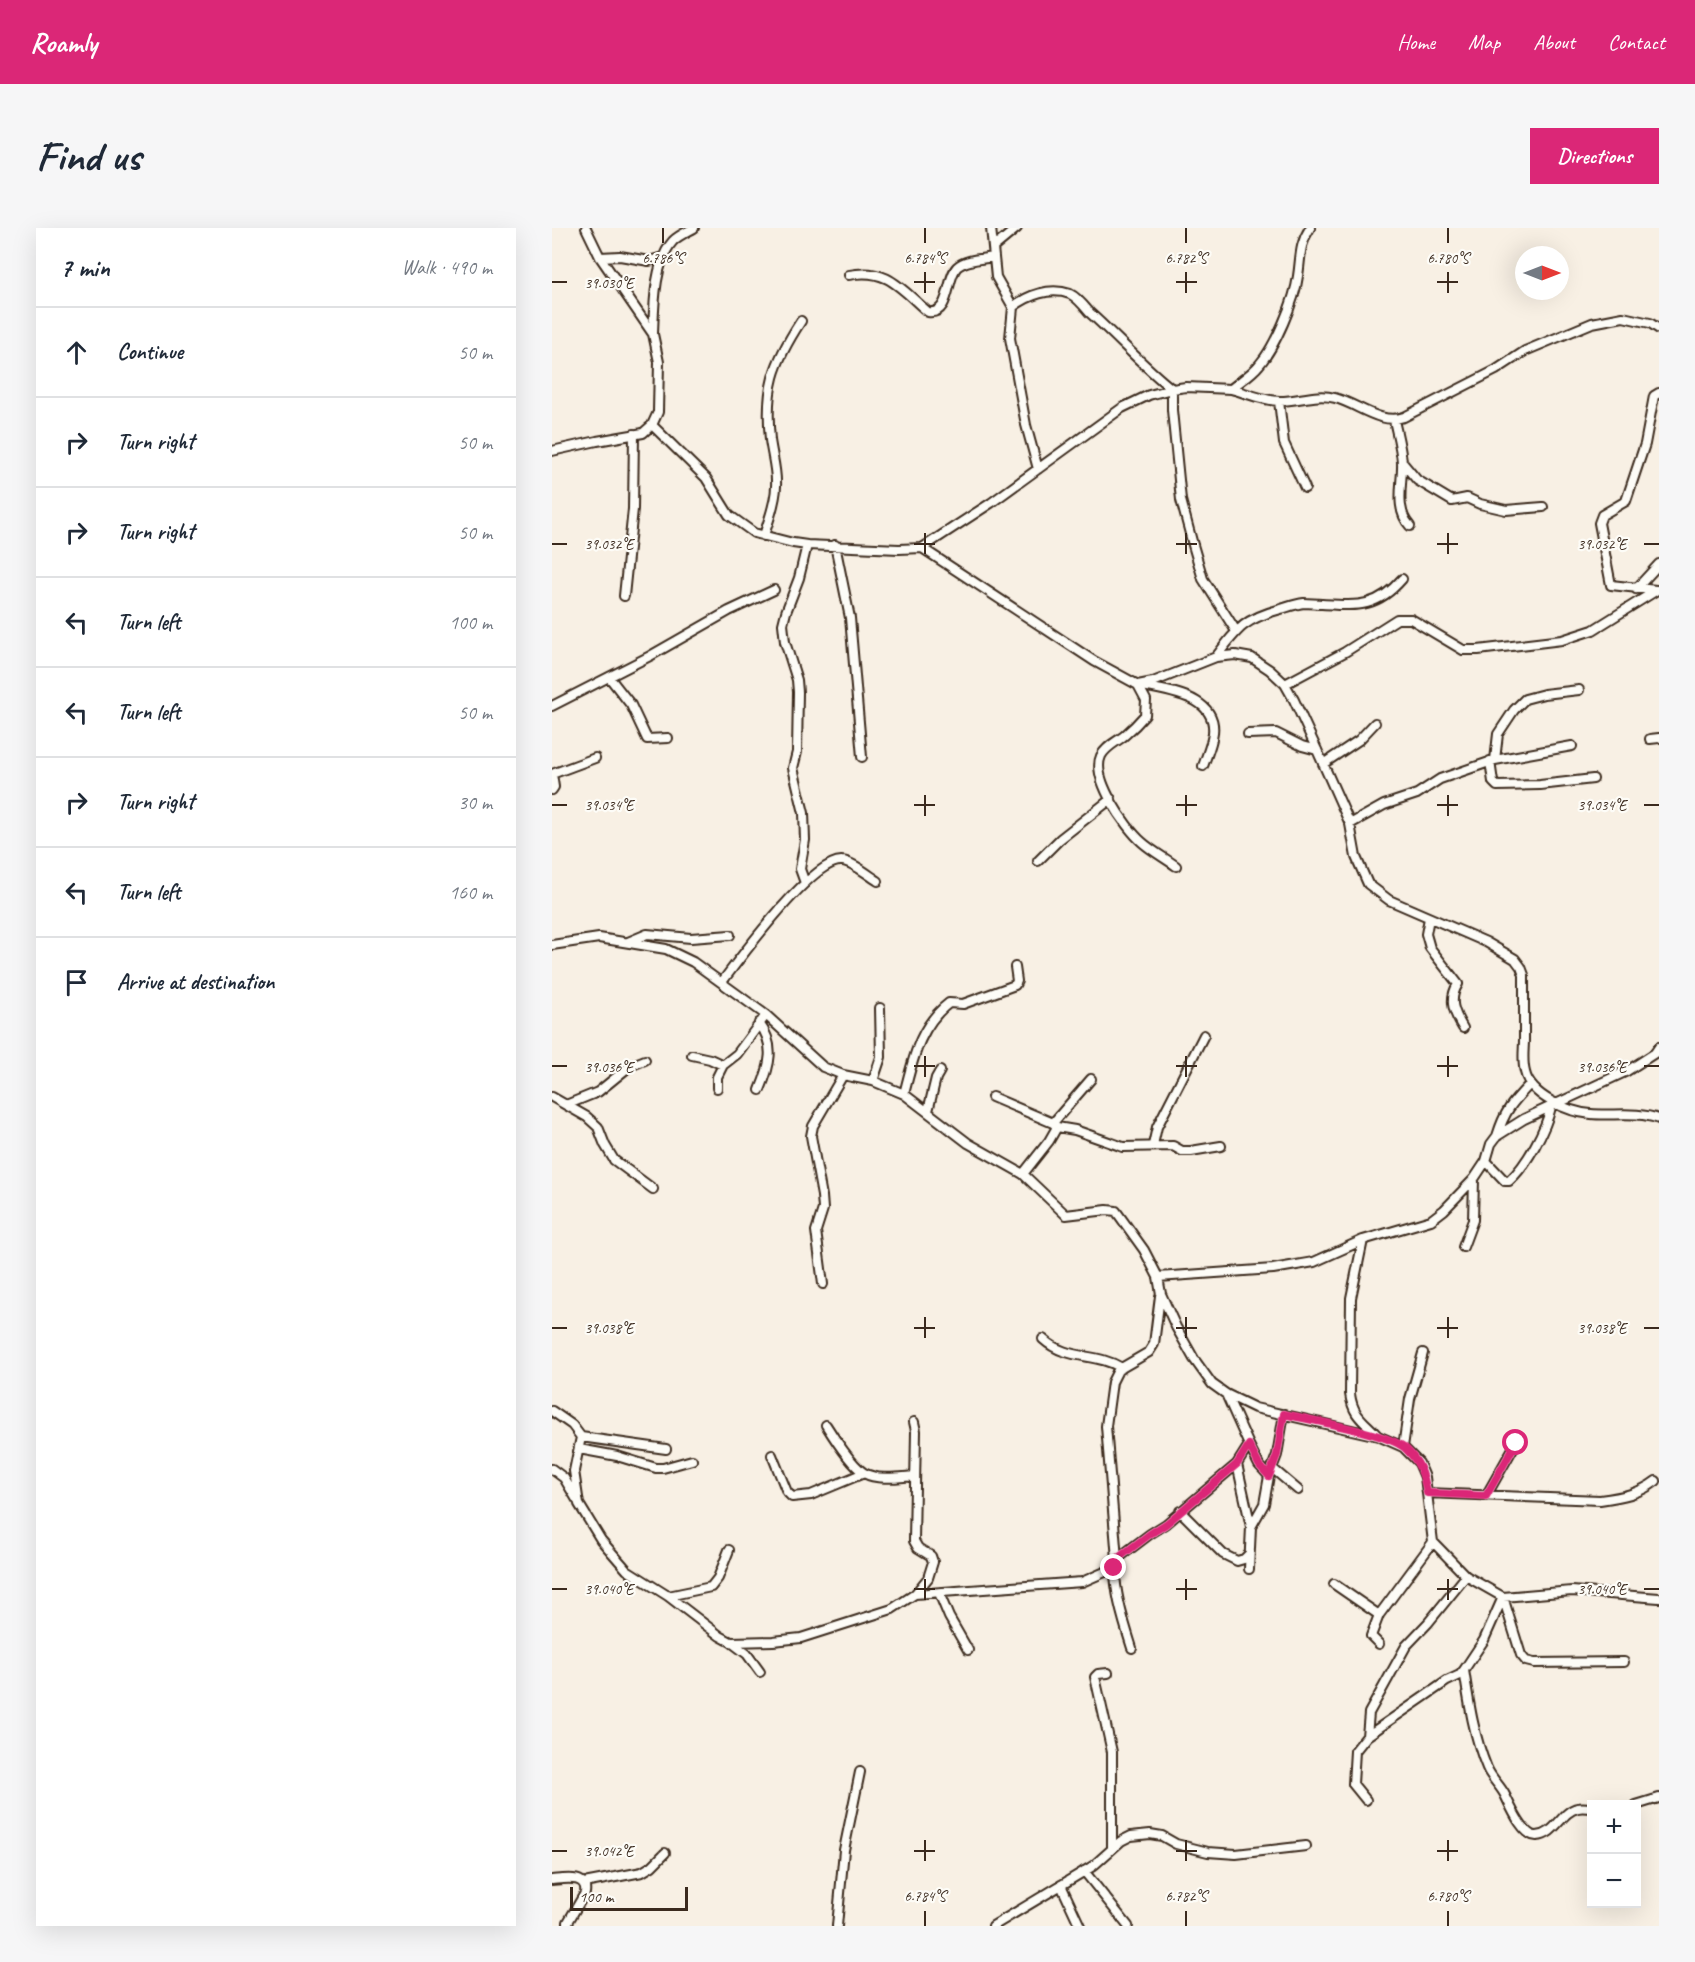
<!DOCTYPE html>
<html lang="en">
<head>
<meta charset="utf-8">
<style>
  :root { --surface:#fff; --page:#f6f6f7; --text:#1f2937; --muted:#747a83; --line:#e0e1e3; --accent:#db2777 }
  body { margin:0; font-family:Caveat,sans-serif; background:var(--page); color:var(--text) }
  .controls { position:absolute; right:18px; bottom:18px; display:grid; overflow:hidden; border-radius:0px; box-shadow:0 6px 24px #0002 }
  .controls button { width:54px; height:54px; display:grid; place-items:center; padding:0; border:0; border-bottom:2px solid var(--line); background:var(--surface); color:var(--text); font:30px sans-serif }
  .compass { position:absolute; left:963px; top:18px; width:54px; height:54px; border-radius:50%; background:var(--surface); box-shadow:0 6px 24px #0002; rotate:90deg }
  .scale { position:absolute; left:18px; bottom:15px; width:118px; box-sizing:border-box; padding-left:6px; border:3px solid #3b2a1e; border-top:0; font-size:16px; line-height:21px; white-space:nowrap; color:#3b2a1e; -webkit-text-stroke:4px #fdfcf7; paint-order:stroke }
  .stop { position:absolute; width:18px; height:18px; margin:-14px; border:4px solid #db2777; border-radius:50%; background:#fff }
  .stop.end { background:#db2777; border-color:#fff; box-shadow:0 2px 6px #0008 }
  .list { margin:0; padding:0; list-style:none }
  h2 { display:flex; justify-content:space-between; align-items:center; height:78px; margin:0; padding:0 24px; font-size:26px }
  h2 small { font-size:20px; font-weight:400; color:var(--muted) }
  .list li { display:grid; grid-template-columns:39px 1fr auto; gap:18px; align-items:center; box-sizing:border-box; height:90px; padding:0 24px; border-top:2px solid var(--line) }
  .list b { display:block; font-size:22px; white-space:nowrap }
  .list em { font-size:20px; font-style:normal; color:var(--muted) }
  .icon { flex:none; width:33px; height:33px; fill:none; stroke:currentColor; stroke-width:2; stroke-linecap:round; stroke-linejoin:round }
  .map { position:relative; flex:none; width:1107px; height:1698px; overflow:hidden; border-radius:0px }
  header { display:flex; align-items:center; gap:36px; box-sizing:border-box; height:84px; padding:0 30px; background:var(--accent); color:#fff }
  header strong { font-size:28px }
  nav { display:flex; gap:33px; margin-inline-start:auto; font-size:21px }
  .intro { display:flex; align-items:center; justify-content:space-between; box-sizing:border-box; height:144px; padding:0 36px }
  h1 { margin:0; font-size:42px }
  .button { padding:15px 27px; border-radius:0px; background:var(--accent); color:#fff; font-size:21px; font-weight:700 }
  main { display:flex; gap:36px; padding:0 36px }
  aside { flex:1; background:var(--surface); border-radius:0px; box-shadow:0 6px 24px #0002 }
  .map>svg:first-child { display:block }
</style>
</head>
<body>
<header>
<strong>Roamly</strong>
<nav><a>Home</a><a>Map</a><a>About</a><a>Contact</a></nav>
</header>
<div class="intro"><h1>Find us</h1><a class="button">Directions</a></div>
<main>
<aside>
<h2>7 min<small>Walk · 490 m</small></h2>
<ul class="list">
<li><svg class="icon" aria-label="ahead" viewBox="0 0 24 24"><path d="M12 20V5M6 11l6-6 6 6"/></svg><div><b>Continue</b></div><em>50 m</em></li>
<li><svg class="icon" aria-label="right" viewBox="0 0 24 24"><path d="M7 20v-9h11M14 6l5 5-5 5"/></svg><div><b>Turn right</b></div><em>50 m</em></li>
<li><svg class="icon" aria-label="right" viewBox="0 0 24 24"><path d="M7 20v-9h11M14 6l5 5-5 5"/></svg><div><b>Turn right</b></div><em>50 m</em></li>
<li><svg class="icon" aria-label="left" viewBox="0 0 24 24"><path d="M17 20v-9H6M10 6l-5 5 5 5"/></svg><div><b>Turn left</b></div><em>100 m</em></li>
<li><svg class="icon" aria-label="left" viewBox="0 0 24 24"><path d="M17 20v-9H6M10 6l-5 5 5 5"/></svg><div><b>Turn left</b></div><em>50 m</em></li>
<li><svg class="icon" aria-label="right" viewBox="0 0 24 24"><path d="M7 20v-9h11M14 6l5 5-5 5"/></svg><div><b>Turn right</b></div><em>30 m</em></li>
<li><svg class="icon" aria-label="left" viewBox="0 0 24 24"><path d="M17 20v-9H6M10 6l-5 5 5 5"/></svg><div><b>Turn left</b></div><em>160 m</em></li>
<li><svg class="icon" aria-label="arrive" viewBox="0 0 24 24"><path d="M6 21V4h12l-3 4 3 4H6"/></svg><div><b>Arrive at destination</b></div></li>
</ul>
</aside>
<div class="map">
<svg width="1107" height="1698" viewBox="0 0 1107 1698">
  <rect width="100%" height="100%" fill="#f8f0e4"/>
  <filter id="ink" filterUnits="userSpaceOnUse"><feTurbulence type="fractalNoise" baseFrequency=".0167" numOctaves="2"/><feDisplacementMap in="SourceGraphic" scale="12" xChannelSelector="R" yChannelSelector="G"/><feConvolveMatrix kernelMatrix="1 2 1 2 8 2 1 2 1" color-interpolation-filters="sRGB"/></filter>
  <g filter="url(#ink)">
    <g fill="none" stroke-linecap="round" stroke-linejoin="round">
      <defs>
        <path id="minor" d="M34,0L48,29L101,106L107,134L106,184L100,197
          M439,0L444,49L461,79L458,110L474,197L486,241
          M442,19L465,0
          M48,29L68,28L97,33L111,29
          M297,47C335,39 349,61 376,84C399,87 394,50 405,39C413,31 431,31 442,29
          M461,79C476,67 498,59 518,66C525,69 533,79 538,85C566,110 591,138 620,161V182L629,272L641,317L651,351L684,403
          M101,106C102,79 102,34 121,13C127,7 135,4 142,0
          M679,161C694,165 713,173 728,173C747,173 764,165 783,170C806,176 828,197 852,189L944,142L973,123L1040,95L1071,89L1098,95L1107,101
          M727,173L732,215L753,260
          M842,192C845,206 849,220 850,234C851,255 842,281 858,298
          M0,223L45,213L91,205L100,197L154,250L177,287L202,305L241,315L255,317L347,321L370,320L439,275L570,180L597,167L620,161L634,159L679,161C688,153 700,146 707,137C723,119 743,72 746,48C749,29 747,17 758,0
          M850,234L865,252L900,273L915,270L928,276L954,282L991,279
          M212,308C216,293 224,275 224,258C225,243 220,227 218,212C213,160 221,136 249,93
          M283,317L298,390L310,529
          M370,320L542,433L586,457L601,454L664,429L683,427L700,430L718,442L733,456L742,472L765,522L798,596L804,629L816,656L837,672L934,714L963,731L969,739L972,747C972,769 972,790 972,812C972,822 970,833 973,844C978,868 1016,884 1039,886C1061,888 1085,883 1107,891
          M1084,361L1107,336
          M1104,362L1059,357L1047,295L1050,287L1074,273L1093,216L1102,168L1107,165
          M72,368L81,281L82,206
          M664,429C686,400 692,391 729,381C736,379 744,376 752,375C758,375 764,376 770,376C806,378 825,380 850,351
          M57,449L79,477L95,511L116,510
          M733,456L793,424L845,391H859L911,422H926L1010,412L1041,402L1105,362
          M586,457L594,472L593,487C587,494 580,501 573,507C565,514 554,518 549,528C539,550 573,599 590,614C600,623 613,630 624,638
          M591,458C619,464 670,469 660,511C658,520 654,530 651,538
          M0,478L98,428L177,383L222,362
          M696,506L724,505L750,518L765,522
          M1098,511L1107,510
          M943,532L946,506L962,482L973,471L992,466L1027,462
          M938,533L941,554L945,558L988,557L1041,551
          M771,536L807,512L823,495
          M0,546L43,530
          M0,546L2,559L0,562
          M798,596L832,577L865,566L888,551L943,532L1020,518
          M486,633L508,611L559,571
          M253,655L248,641L253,612L252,585L241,540L245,524L246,464L245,452L233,414L231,396L234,384L247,350L255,317
          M877,690L874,706L878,720L906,756C896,772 902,785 911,800
          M76,714L95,706L139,710L178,707
          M0,717L47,710L114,721L141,734L214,787L271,839L291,847L321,853L352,866L416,915L471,946L514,987L555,982L564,983L592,1022L606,1049L609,1066L624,1099L642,1131L660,1156L674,1166L703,1180L826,1208L851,1219L867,1235L873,1249L881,1314L914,1348L951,1369L1020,1363L1107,1370
          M170,754C188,730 261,631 290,633C299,633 318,648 326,653
          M207,795C224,817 218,838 208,862
          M140,827L158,831L171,837
          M321,853L329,829L328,780
          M165,860V849L171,837L185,826L214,787
          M352,866C361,832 367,798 397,775L411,776L463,757L465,753L463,739
          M0,869L35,889L46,899L53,917L62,932L101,961
          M440,869L501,895L505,899L497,913L471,946
          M14,877L46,864L78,838L93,832
          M376,883L384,850L388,843
          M501,895L539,851
          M505,899L523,902L571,919L621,918L630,923H639L669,918
          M945,908C953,882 960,875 978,856
          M601,917L605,899L652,807
          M934,933L953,953H957C975,937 994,901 999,879
          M811,1012L799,1070L798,1166C801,1188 811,1192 825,1207
          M911,1019L921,992L922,951
          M606,1049L721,1041L762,1034L811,1012L879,992L892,982L922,951L934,933L939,916L945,908L972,891L1075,843L1103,825L1107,819
          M271,1056L264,1003L271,981L270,968L259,908L261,898L291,847
          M491,1111C515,1133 544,1124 570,1140
          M674,1166L697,1217L685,1236L699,1299L697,1341
          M0,1183L20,1197L29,1209L22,1243L27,1276L49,1312L75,1342L116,1368L168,1408L179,1414L221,1413L249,1410L340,1381L363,1366L376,1350L381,1334L379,1328L366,1320L362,1313L364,1203L362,1194
          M274,1197C282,1210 300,1237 312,1245C326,1253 348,1249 363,1248
          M29,1209L114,1221
          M697,1217L707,1237L717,1248
          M851,1219L858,1171L871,1125
          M27,1221L65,1228L104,1240H111L140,1232
          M220,1227L235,1264L240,1269L259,1267L312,1245
          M720,1240L746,1262
          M0,1241L12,1250L25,1272
          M875,1265L1048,1272C1070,1269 1087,1266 1104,1253
          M934,1268L964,1215
          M628,1283L671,1326L685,1333L692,1331L697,1326
          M699,1299L712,1276L717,1248L725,1227L732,1186
          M565,1331L598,1306L614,1296L685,1236
          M782,1356L827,1387
          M387,1365L397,1389L416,1422
          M363,1366L530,1354L562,1340
          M116,1368L159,1359L166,1350L177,1322
          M951,1369L932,1412L912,1442C917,1475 922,1509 935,1540C939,1550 948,1557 953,1567C958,1577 971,1609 985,1608C1004,1607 1009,1583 1026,1580C1030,1579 1035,1580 1040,1580
          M951,1369L969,1427L974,1433L982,1435L1072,1434
          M179,1414L195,1426L208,1444
          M827,1416L819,1408L827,1387L881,1314
          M580,1420C573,1398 558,1352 565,1331L554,1198L560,1154L566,1142L597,1124L602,1116L608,1068
          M556,1445L546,1446L543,1449L560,1524V1621
          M815,1508L817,1485L854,1418L876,1395L914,1348
          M814,1572L801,1556L803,1523L815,1508L895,1453L908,1447L912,1442
          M1084,1577L1107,1570
          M532,1643L576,1698
          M0,1652C12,1651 36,1646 33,1665L16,1694V1698
          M32,1655L90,1644L100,1638L113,1625
          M509,1657L528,1698
          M285,1698L292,1622L308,1544
          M441,1698L541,1638L569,1613L579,1608L598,1606L610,1608L624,1616L656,1624L684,1626L754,1618"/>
      </defs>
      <use href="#minor" stroke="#3b2a1e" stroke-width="12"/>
      <use href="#minor" stroke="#fdfcf7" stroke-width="8"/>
    </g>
  </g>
  <g fill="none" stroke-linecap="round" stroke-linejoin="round" filter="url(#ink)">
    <path stroke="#db2777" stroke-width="8" d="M562,1340L565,1331L598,1306L614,1296L685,1236L697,1217L707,1237L717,1248L725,1227L732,1186C758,1192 835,1205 853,1220C867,1233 872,1246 875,1265L934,1268L964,1215"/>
  </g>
  <path fill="none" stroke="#3b2a1e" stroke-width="2" d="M111,0V15M373,0V15M634,0V15M896,0V15M373,44V65M634,44V65M896,44V65M0,54H15M362,54H383M624,54H645M885,54H906M373,305V326M634,305V326M896,305V326M0,316H15M362,316H383M624,316H645M885,316H906M1092,316H1107M373,567V588M634,567V588M896,567V588M0,577H15M362,577H383M624,577H645M885,577H906M1092,577H1107M373,828V849M634,828V849M896,828V849M0,838H15M362,838H383M624,838H645M885,838H906M1092,838H1107M373,1089V1110M634,1089V1110M896,1089V1110M0,1100H15M362,1100H383M624,1100H645M885,1100H906M1092,1100H1107M373,1351V1372M634,1351V1372M896,1351V1372M0,1361H15M362,1361H383M624,1361H645M885,1361H906M1092,1361H1107M373,1612V1633M634,1612V1633M896,1612V1633M0,1623H15M362,1623H383M624,1623H645M885,1623H906M373,1683V1698M634,1683V1698M896,1683V1698"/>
  <g font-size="15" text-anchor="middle" fill="#3b2a1e" stroke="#fdfcf7" stroke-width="4.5" stroke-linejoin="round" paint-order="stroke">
    <text x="111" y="35">6.786°S</text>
    <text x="373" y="35">6.784°S</text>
    <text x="634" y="35">6.782°S</text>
    <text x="896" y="35">6.780°S</text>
    <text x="57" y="60">39.030°E</text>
    <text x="1050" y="321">39.032°E</text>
    <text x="57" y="321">39.032°E</text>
    <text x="1050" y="582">39.034°E</text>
    <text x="57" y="582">39.034°E</text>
    <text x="1050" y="844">39.036°E</text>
    <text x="57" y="844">39.036°E</text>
    <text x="1050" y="1105">39.038°E</text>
    <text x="57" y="1105">39.038°E</text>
    <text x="1050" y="1366">39.040°E</text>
    <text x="57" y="1366">39.040°E</text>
    <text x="57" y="1628">39.042°E</text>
    <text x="373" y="1673">6.784°S</text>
    <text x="634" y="1673">6.782°S</text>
    <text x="896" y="1673">6.780°S</text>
  </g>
</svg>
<div class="controls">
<button>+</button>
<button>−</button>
</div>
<svg class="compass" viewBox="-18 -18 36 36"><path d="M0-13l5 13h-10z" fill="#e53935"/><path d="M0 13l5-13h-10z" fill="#747a83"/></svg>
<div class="scale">100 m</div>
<div class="stop" style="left:964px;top:1215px"></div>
<div class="stop end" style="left:562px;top:1340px"></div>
</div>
</main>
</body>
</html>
